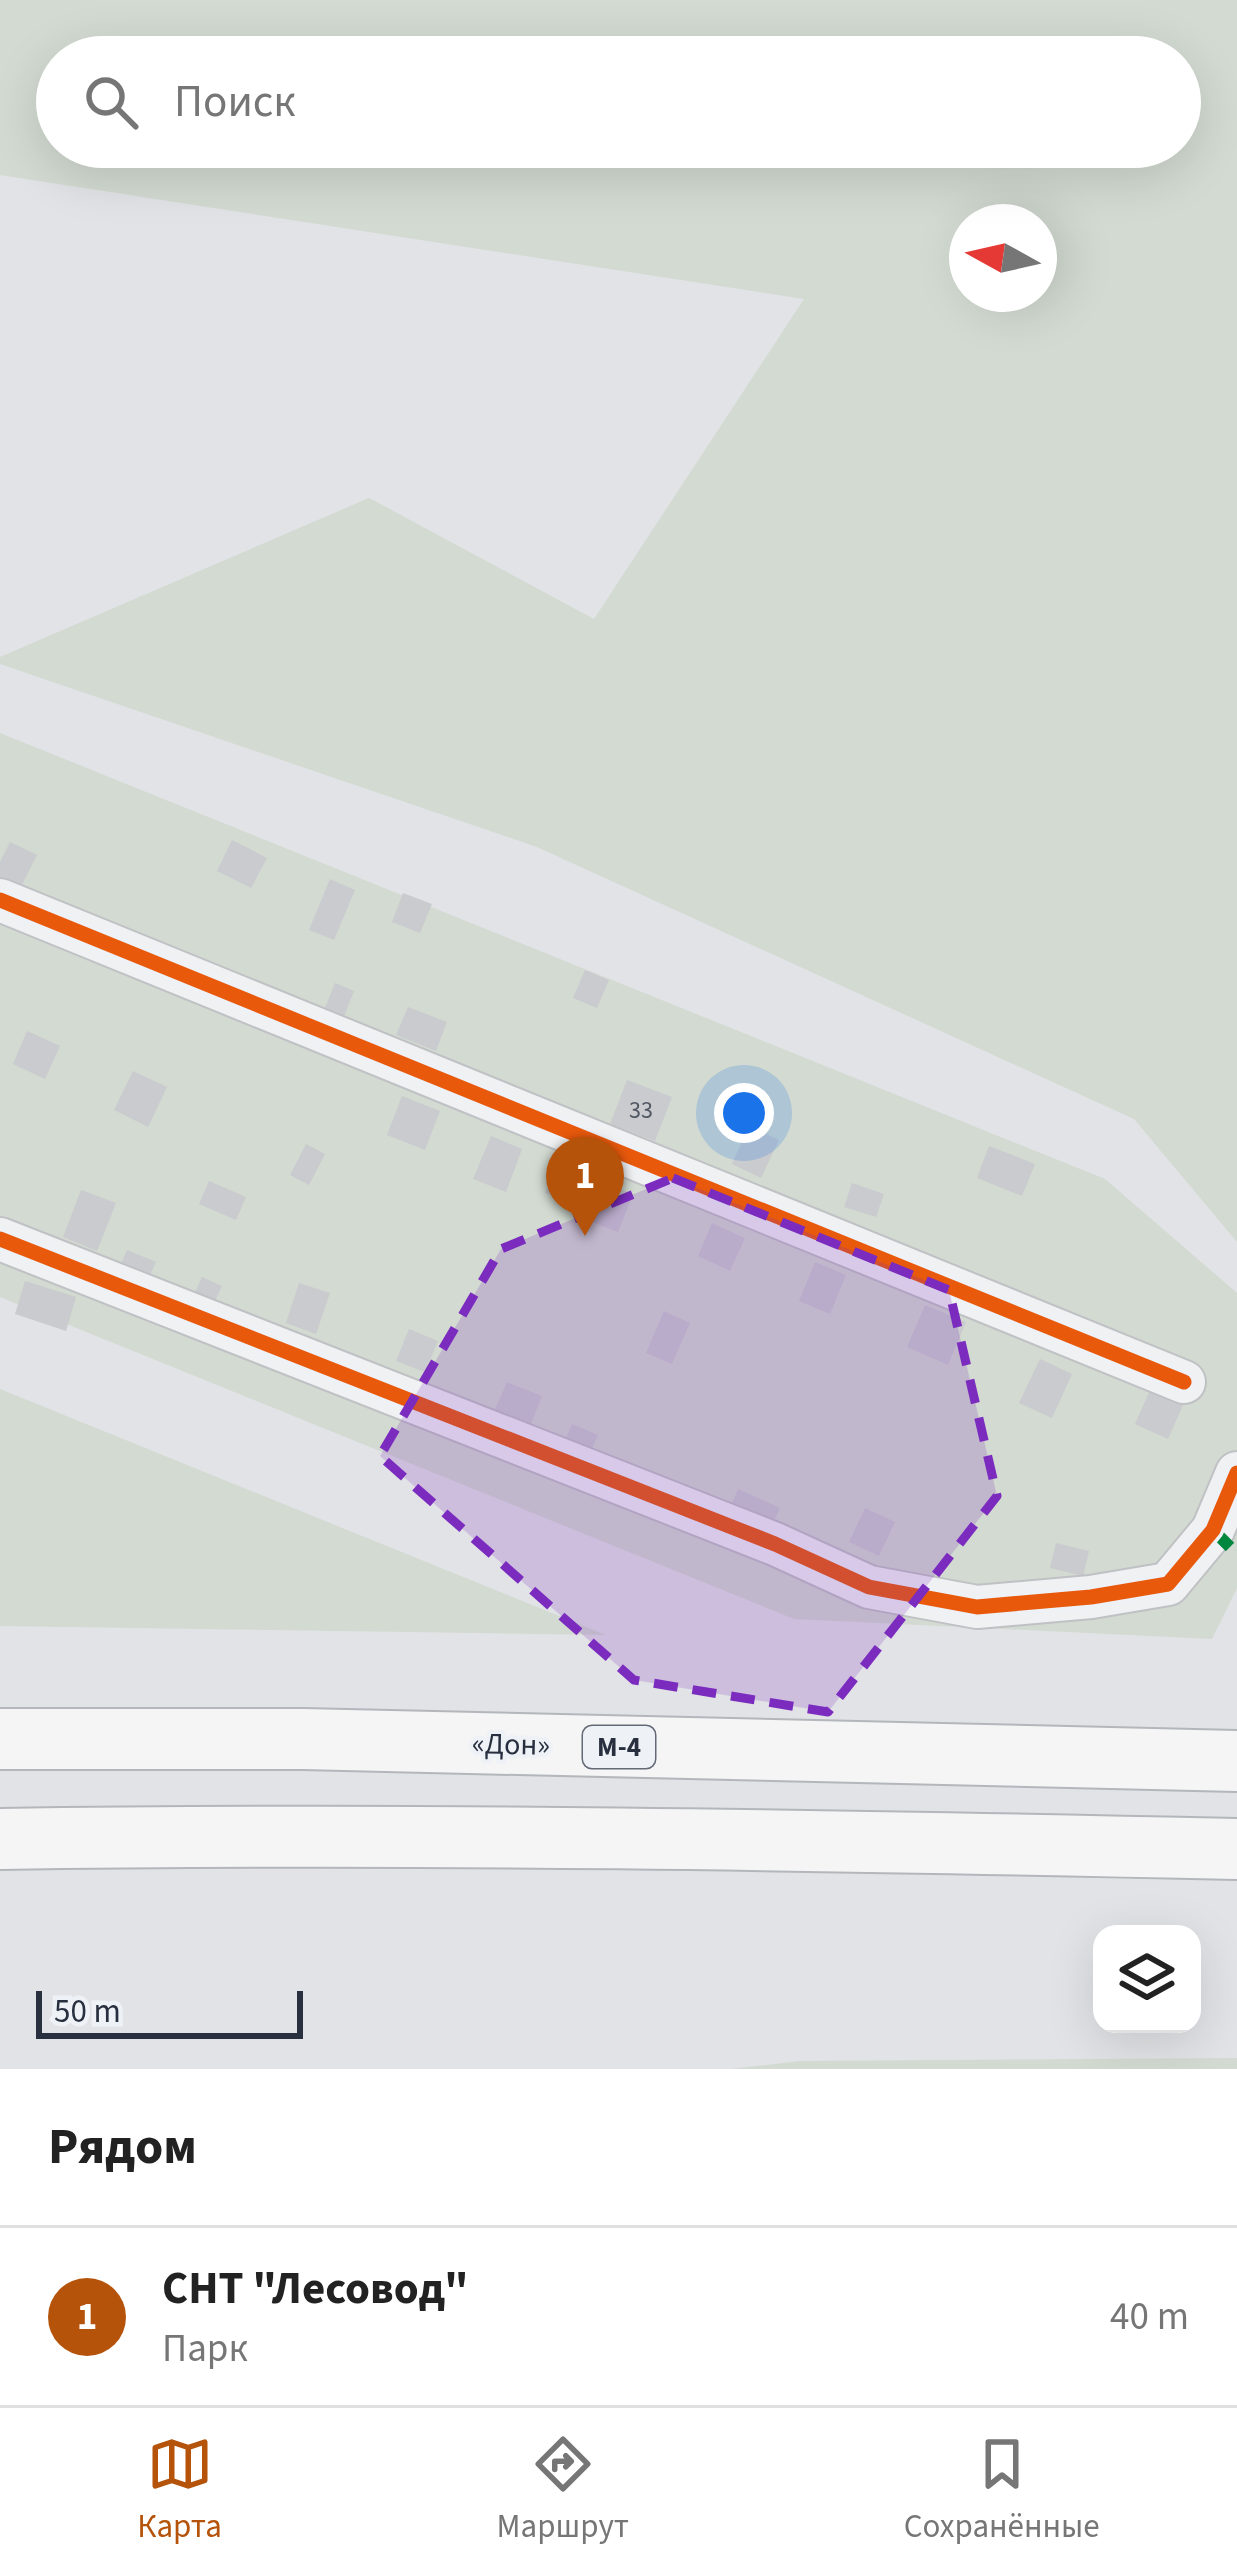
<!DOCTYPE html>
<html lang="ru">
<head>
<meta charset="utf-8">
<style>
  :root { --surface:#fff; --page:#f6f6f6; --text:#222; --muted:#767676; --line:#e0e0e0; --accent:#b45309 }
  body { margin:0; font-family:"Source Sans 3",sans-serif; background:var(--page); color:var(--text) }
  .controls { position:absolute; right:36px; bottom:36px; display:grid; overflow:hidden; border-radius:24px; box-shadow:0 12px 48px #0002 }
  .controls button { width:108px; height:108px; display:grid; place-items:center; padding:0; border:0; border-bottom:3px solid var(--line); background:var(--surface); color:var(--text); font:60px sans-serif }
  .compass { position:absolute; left:949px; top:204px; width:108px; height:108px; border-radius:50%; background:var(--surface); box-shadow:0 12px 48px #0002; rotate:278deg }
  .scale { position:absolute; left:36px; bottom:30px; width:267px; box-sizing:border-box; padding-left:12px; border:6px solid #28303f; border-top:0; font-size:33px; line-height:42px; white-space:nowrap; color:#28303f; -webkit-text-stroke:9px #eef1f6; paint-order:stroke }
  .you { position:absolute; left:744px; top:1113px; width:42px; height:42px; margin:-30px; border:9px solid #fff; border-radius:50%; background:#1a73e8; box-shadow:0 0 0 18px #1a73e833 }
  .badge { display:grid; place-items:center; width:78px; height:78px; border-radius:50%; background:var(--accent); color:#fff; font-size:39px; font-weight:700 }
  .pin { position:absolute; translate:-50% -99px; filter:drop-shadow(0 3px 6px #0008) }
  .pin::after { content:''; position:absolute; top:63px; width:42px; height:36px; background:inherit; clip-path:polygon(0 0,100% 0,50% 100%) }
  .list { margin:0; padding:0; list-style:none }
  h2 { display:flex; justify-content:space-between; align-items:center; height:156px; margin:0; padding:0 48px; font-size:51px }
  h2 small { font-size:39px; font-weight:400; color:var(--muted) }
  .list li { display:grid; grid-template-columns:78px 1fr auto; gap:36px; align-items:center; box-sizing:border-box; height:180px; padding:0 48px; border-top:3px solid var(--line) }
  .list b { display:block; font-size:45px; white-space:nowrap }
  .list p { margin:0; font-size:39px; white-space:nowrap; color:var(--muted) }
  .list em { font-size:39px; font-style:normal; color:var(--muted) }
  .icon { flex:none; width:66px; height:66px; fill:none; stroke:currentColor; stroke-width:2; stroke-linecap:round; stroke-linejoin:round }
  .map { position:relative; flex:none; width:1237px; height:2069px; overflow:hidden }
  .search { position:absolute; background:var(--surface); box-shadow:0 12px 48px #0002; left:36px; right:36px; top:36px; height:132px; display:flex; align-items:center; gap:30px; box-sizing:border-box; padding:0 42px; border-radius:66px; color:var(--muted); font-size:45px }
  .sheet { height:336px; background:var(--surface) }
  nav { display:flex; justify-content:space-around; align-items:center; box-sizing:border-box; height:168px; border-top:3px solid var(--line); background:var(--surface); font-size:33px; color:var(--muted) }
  nav a { display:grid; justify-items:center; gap:6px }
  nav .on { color:var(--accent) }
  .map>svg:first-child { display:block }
</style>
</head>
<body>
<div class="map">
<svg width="1237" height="2069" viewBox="0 0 1237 2069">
  <rect width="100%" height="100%" fill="#e1e3e6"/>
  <path fill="#d2dad1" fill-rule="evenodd" d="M0,0H1237V1242L1134,1119L537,847L0,664V657L369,498L594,619L804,299L0,175ZM1180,57V147H57V57ZM1039,222V294H967V222Z
    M0,733L1105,1179L1237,1293V1588L1212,1639L794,1619L0,1297Z
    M0,1389L606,1635L0,1626Z
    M1237,2058V2069H731L800,2061Z"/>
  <path fill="#c9cbce" d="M232,840L267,858L251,888L217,871Z
    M10,842L37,855L17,895L0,887V862Z
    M330,879L355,890L334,940L309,930Z
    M403,893L432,904L420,933L392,922Z
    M585,970L609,980L597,1008L573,998Z
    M335,983L354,991L342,1021L323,1013Z
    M408,1007L447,1022L436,1051L396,1035Z
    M27,1031L60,1046L45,1079L13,1064Z
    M133,1071L167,1087L148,1127L114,1110Z
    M627,1080L672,1097L655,1141L610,1124Z
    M402,1096L440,1111L425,1150L387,1135Z
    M749,1126L779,1140L761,1178L732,1164Z
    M491,1136L522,1149L506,1192L473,1179Z
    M306,1144L325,1154L309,1185L290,1175Z
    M989,1146L1035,1164L1022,1196L977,1178Z
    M560,1153L591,1165L576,1204L545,1193Z
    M599,1180L633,1194L618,1232L584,1219Z
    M209,1181L246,1197L236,1220L199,1204Z
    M852,1183L884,1194L876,1217L844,1207Z
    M81,1190L116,1203L97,1251L63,1237Z
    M712,1223L745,1238L730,1271L698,1256Z
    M127,1250L156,1262L147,1281L119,1269Z
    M815,1262L846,1275L830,1314L799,1301Z
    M202,1277L222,1286L213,1305L194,1295Z
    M25,1281L76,1297L66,1331L15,1314Z
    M299,1283L330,1293L316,1334L286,1323Z
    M925,1305L966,1322L948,1365L907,1347Z
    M664,1311L690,1323L672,1364L646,1353Z
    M409,1329L438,1341L425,1372L396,1361Z
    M1040,1359L1072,1374L1052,1418L1019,1403Z
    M507,1382L542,1396L529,1429L493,1414Z
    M1151,1388L1184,1403L1168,1439L1135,1424Z
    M572,1424L598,1435L588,1458L562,1447Z
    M738,1489L780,1508L768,1534L727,1515Z
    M865,1508L895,1522L879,1556L849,1542Z
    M1056,1543L1089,1551L1083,1576L1050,1568Z"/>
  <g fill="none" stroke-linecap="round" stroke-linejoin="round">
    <defs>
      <path id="minor" d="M0,900L1184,1382
        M0,1239L775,1544L869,1587L977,1607L1091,1597L1168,1584L1213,1530L1237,1473"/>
      <path id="highway" d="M0,1739H303L1237,1761
        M0,1839C413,1833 824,1840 1237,1849"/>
    </defs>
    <use href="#minor" stroke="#bfc1c4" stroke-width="46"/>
    <use href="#highway" stroke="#b3b6bb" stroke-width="64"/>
    <use href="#minor" stroke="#f0f1f3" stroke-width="42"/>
    <use href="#highway" stroke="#f5f5f6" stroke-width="60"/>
    <path stroke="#00873e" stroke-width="12" stroke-dasharray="24 12" stroke-linecap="butt" d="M1213,1530L1237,1554"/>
    <defs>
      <path id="cycleway" d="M0,900L1184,1382
        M0,1239L775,1544L869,1587L977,1607L1091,1597L1168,1584L1213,1530L1237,1473"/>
    </defs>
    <use href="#cycleway" stroke="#eef1f6" stroke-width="22"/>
    <use href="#cycleway" stroke="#e8590c" stroke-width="15"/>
  </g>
  <path fill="#7b2cbf" fill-opacity="0.2" stroke="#7b2cbf" stroke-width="9" stroke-dasharray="24 15" stroke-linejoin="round" d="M673,1178L949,1290L997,1496L828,1712L634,1680L380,1456L501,1249Z"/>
  <g text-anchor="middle" stroke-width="9" stroke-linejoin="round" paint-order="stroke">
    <g font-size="24" fill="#515864">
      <text x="641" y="1118">33</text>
    </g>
    <rect fill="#eef1f6" stroke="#636a76" stroke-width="3" x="583" y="1726" width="72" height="42" rx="9"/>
    <g font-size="27" font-weight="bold" fill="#28303f">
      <text x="619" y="1756">М-4</text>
    </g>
    <g font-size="30" fill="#28303f" stroke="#eef1f6">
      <text transform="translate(511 1744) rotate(1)" y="10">«Дон»</text>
    </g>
  </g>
</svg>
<div class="controls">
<button><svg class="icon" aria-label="layers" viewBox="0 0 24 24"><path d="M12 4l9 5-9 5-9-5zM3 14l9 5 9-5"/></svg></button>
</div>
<svg class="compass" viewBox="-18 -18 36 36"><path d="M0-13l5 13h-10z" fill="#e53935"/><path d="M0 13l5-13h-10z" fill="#767676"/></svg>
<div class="scale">50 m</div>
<div class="you"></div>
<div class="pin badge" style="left:585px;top:1236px">1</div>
<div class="search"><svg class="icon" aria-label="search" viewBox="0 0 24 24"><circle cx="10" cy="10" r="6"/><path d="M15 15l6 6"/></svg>Поиск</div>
</div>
<section class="sheet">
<h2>Рядом<small></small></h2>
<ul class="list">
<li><span class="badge">1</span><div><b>СНТ &quot;Лесовод&quot;</b><p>Парк</p></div><em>40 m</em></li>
</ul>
</section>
<nav>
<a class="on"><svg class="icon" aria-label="map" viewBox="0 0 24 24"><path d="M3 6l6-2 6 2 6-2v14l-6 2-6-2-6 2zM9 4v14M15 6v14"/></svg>Карта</a>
<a><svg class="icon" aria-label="directions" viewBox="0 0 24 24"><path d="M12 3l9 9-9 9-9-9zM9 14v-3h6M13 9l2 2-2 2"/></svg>Маршрут</a>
<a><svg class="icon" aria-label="saved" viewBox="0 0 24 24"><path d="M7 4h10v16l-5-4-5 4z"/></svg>Сохранённые</a>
</nav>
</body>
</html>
